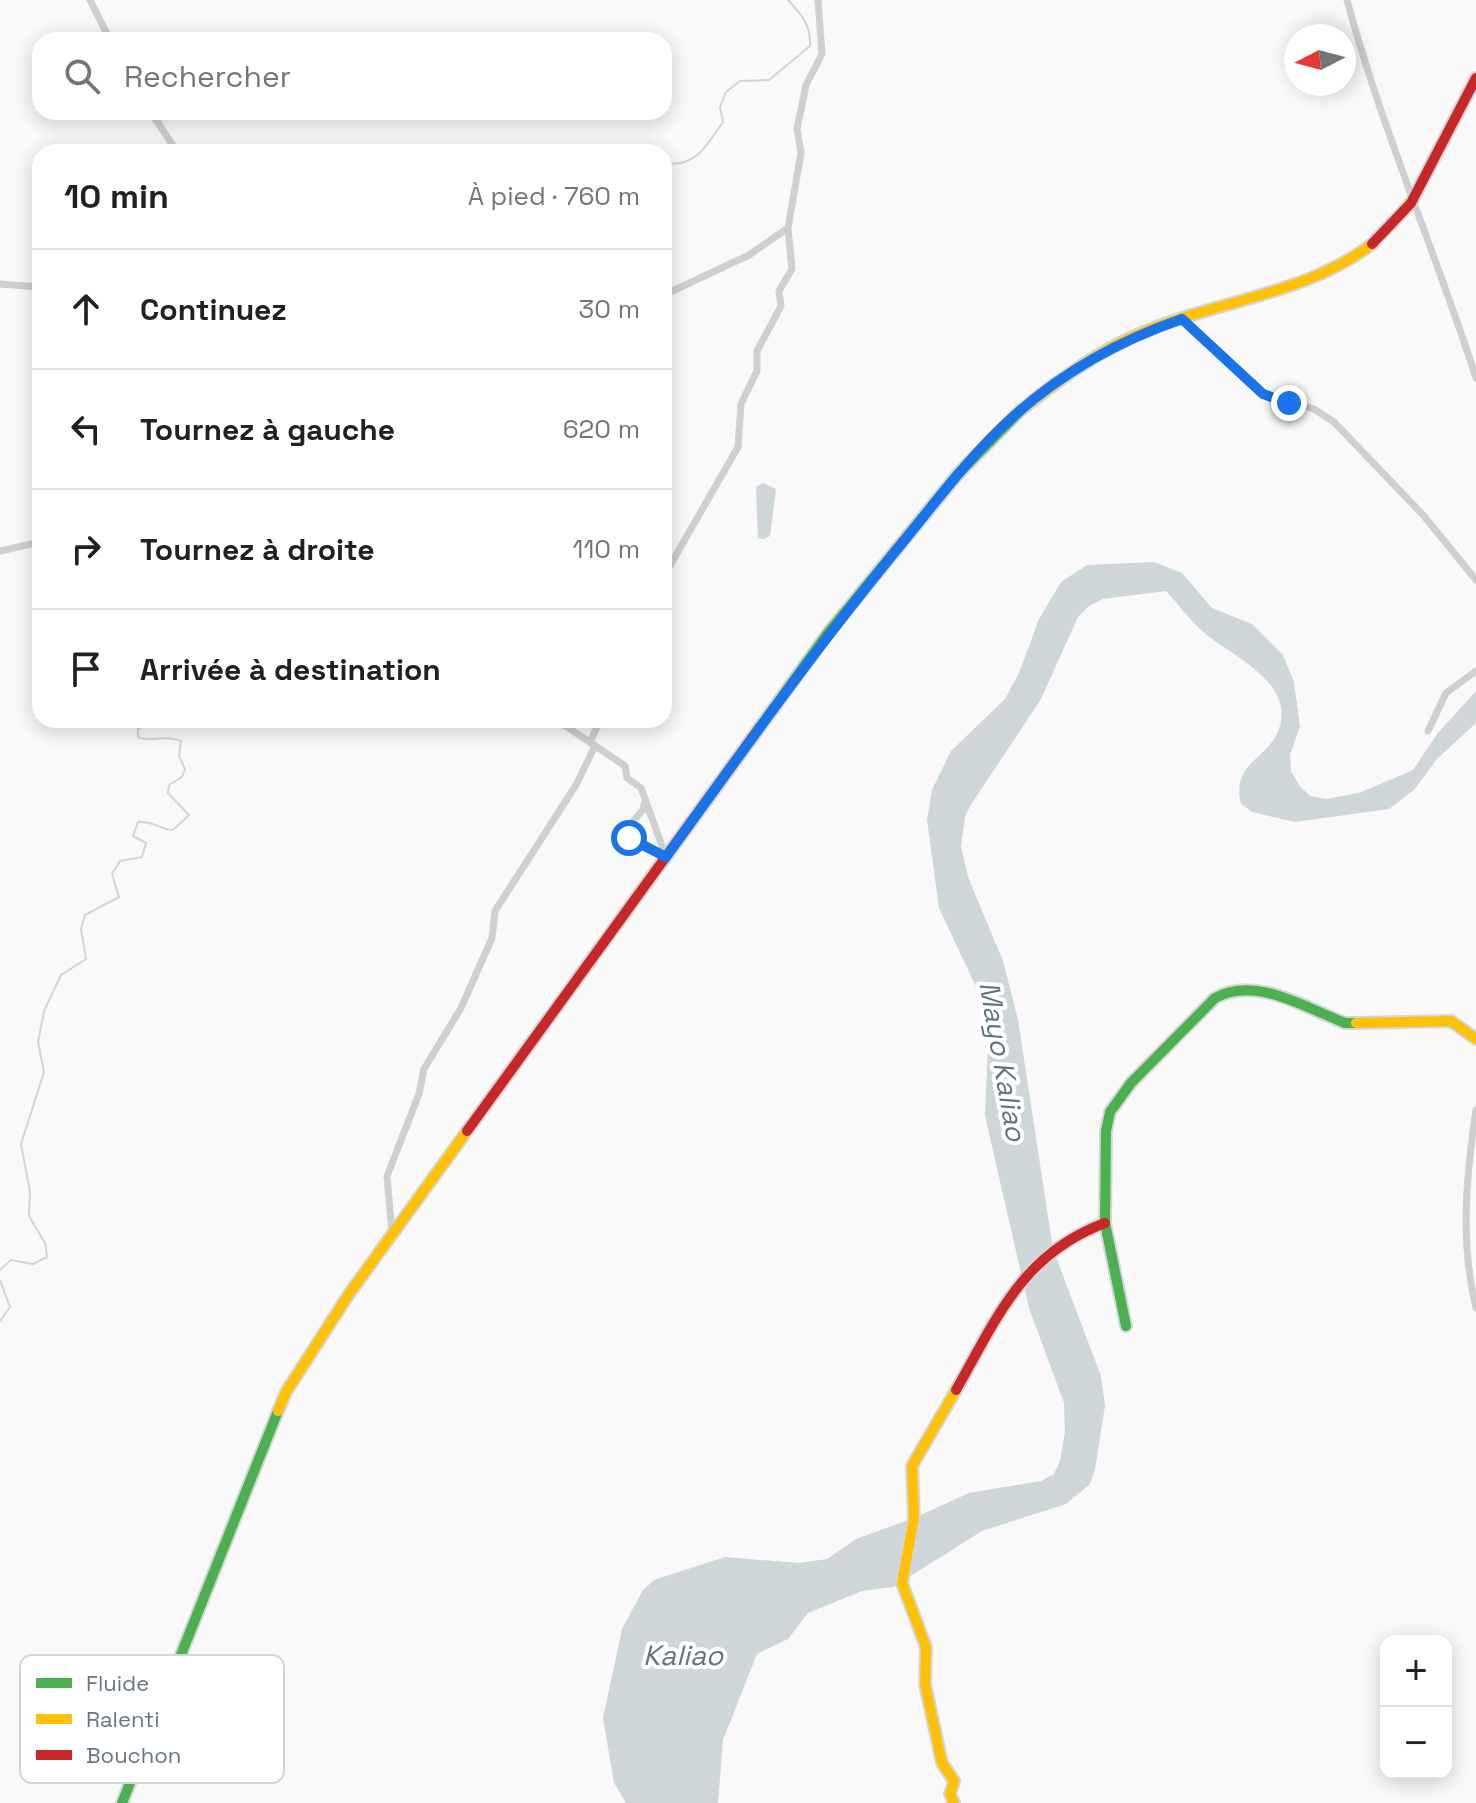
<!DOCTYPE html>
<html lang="fr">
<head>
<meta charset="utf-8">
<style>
  :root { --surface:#fff; --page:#f6f6f6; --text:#202124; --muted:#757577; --line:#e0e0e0 }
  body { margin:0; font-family:"Space Grotesk",sans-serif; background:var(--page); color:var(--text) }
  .controls { position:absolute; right:24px; bottom:24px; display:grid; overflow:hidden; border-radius:16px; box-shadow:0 4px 20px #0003 }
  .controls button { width:72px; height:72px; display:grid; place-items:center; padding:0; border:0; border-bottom:2px solid var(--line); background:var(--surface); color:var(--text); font:40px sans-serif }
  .compass { position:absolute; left:1284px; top:24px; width:72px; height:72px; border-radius:50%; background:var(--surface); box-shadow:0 4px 20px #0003; rotate:264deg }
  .stop { position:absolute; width:24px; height:24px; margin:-18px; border:6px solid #1a73e8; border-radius:50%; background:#fff }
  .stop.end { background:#1a73e8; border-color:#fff; box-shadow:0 2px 8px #0008 }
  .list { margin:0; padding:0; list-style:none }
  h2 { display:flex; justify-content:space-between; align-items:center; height:104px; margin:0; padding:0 32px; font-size:34px }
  h2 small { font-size:26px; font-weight:400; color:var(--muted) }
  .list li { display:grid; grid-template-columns:52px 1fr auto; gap:24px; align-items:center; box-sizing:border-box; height:120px; padding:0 32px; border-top:2px solid var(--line) }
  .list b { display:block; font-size:30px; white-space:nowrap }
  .list em { font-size:26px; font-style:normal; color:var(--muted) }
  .icon { flex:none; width:44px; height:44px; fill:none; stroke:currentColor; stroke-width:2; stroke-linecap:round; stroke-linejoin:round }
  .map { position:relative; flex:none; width:1476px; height:1803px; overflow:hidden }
  .search { position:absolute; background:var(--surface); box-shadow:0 4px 20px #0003; left:32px; top:32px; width:640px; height:88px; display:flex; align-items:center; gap:20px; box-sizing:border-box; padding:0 28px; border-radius:24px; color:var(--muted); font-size:30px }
  .panel { position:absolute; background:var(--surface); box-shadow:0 4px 20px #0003; left:32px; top:144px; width:640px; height:584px; border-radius:24px }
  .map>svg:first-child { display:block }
</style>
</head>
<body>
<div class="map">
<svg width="1476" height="1803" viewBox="0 0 1476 1803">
  <rect width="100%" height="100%" fill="#f9f9f9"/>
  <path fill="#ced6d9" d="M763,483L776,489L770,536L764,539L758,538L756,487Z
    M1154,562L1182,573L1212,608L1252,624L1283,655L1294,682L1300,727L1290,755L1291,771L1299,785L1310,796L1326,799L1359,793L1413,770L1437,734L1476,691V723L1437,759L1414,790L1389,809L1295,822L1252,812L1241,804C1230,759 1274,760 1281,721C1288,681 1234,656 1208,636C1193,624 1180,606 1166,591L1103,599L1089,606L1078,617L1041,699L972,803L965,816L961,846L968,877L1003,961L1018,1020L1053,1249L1101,1376L1105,1406L1095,1469L1090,1484L1066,1504L982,1531L893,1587L862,1591L808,1613L788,1639L757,1654L723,1740L718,1803H626L614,1783L603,1718L622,1629L643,1590L654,1580L725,1557L799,1563L827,1559L856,1539L914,1518L969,1493L1041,1481L1054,1474L1060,1461L1065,1432L1064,1403L1029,1308L985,1116L988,1046L984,1004L939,908L927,820L932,790L951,751L1005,699L1019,673L1039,619L1061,582L1087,565Z"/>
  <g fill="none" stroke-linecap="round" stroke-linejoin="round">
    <path stroke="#ced6d9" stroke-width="2" d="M664,163C696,168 706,146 723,122L720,107L726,92L740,81L769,80L810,46C811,25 802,15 788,0
      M184,720L200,725L207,720
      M0,1270L11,1260L33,1264L47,1257L45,1243L29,1216L30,1192L21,1144L44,1072L38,1042L44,1011L61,975L86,959L81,929L85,915L119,897L112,874L120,861L142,857L146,843L133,836L138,822C156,821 159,830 173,830L189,815L168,793L169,785L182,777L185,769L179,756L181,741C164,734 151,743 138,737V729L157,720
      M0,1280L10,1307L0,1321"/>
    <defs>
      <path id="fast" d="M760,727L828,633L958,474L1021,410
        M1126,1326L1105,1223L1106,1131L1110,1112L1131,1083L1215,998C1255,975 1306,1008 1345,1023H1356
        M122,1803L278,1411"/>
      <path id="slow" d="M1021,410C1057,382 1096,352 1139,334C1214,301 1306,295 1372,244
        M1356,1023L1451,1021L1476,1039
        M278,1411L286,1392L349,1294L467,1131
        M954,1803L950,1794L954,1781L942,1763L925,1684L926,1647L902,1583L914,1518L912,1466L956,1390"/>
      <path id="jam" d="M1372,244L1411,203L1476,78
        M467,1131L760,727
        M956,1390C997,1318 1022,1254 1105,1223"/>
    </defs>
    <use href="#fast" stroke="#d5d6d7" stroke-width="14"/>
    <use href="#slow" stroke="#d5d6d7" stroke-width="14"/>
    <use href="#jam" stroke="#d5d6d7" stroke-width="14"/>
    <path stroke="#cecfd0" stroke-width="7" d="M90,0L110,40
      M1347,0C1382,130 1435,250 1476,378
      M151,112L177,152
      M0,284L40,287
      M664,295L749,255L788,228L801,153L797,129L806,85L822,54L818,0
      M1182,319L1263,394L1314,409L1334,422L1424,516L1476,580
      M0,551L40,542
      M664,576L738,447L741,404L757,371V351L781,306L779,291L792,269L788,228
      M557,720L625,766L627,778L641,788L666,857
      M1428,731L1446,693L1476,671
      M619,837L645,844L664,856
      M619,837L643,810L644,804
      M1476,1110C1466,1177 1460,1242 1476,1308
      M392,1234L387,1176L419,1094L424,1069L461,1008L492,938L495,911L576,785L594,748L591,740L600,720"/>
    <use href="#fast" stroke="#4caf50" stroke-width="10"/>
    <use href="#slow" stroke="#ffc107" stroke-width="10"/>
    <use href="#jam" stroke="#c62828" stroke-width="10"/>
  </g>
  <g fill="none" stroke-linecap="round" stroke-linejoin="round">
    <path stroke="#1a73e8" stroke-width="10" d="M629,838L666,857C743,750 819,644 903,542C938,499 973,452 1015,415C1063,372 1121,340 1182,319L1263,394L1289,403"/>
  </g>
  <g text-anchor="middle" stroke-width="8" stroke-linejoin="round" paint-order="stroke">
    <g font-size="28" font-style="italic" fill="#60757c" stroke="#fff">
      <text transform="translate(1003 1061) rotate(80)" y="10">Mayo Kaliao</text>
      <text x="683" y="1665">Kaliao</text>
    </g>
  </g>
  <rect x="20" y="1655" width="264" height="128" rx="12" fill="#fff" stroke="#d1d6da" stroke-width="2"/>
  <rect x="36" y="1678" width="36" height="10" fill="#4caf50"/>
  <rect x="36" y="1714" width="36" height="10" fill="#ffc107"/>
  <rect x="36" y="1750" width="36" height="10" fill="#c62828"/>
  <g font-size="22" fill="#657683">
    <text x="86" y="1691">Fluide</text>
    <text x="86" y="1727">Ralenti</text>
    <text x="86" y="1763">Bouchon</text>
  </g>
</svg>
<div class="controls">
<button>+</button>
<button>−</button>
</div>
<svg class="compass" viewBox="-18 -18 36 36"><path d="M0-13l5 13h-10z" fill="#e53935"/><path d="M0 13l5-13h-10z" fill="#757577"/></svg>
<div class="stop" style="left:629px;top:838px"></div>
<div class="stop end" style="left:1289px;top:403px"></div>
<div class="search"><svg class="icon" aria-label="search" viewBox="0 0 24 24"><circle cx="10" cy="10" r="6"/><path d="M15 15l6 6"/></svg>Rechercher</div>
<section class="panel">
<h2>10 min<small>À pied · 760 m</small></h2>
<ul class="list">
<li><svg class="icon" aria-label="ahead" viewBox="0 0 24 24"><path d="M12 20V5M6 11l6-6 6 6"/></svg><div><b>Continuez</b></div><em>30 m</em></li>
<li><svg class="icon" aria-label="left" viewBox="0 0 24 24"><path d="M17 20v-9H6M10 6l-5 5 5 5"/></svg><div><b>Tournez à gauche</b></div><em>620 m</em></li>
<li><svg class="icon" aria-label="right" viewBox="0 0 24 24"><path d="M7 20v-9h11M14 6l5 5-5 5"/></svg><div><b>Tournez à droite</b></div><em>110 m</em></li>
<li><svg class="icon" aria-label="arrive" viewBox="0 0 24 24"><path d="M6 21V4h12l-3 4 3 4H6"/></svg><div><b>Arrivée à destination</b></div></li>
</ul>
</section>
</div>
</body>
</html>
